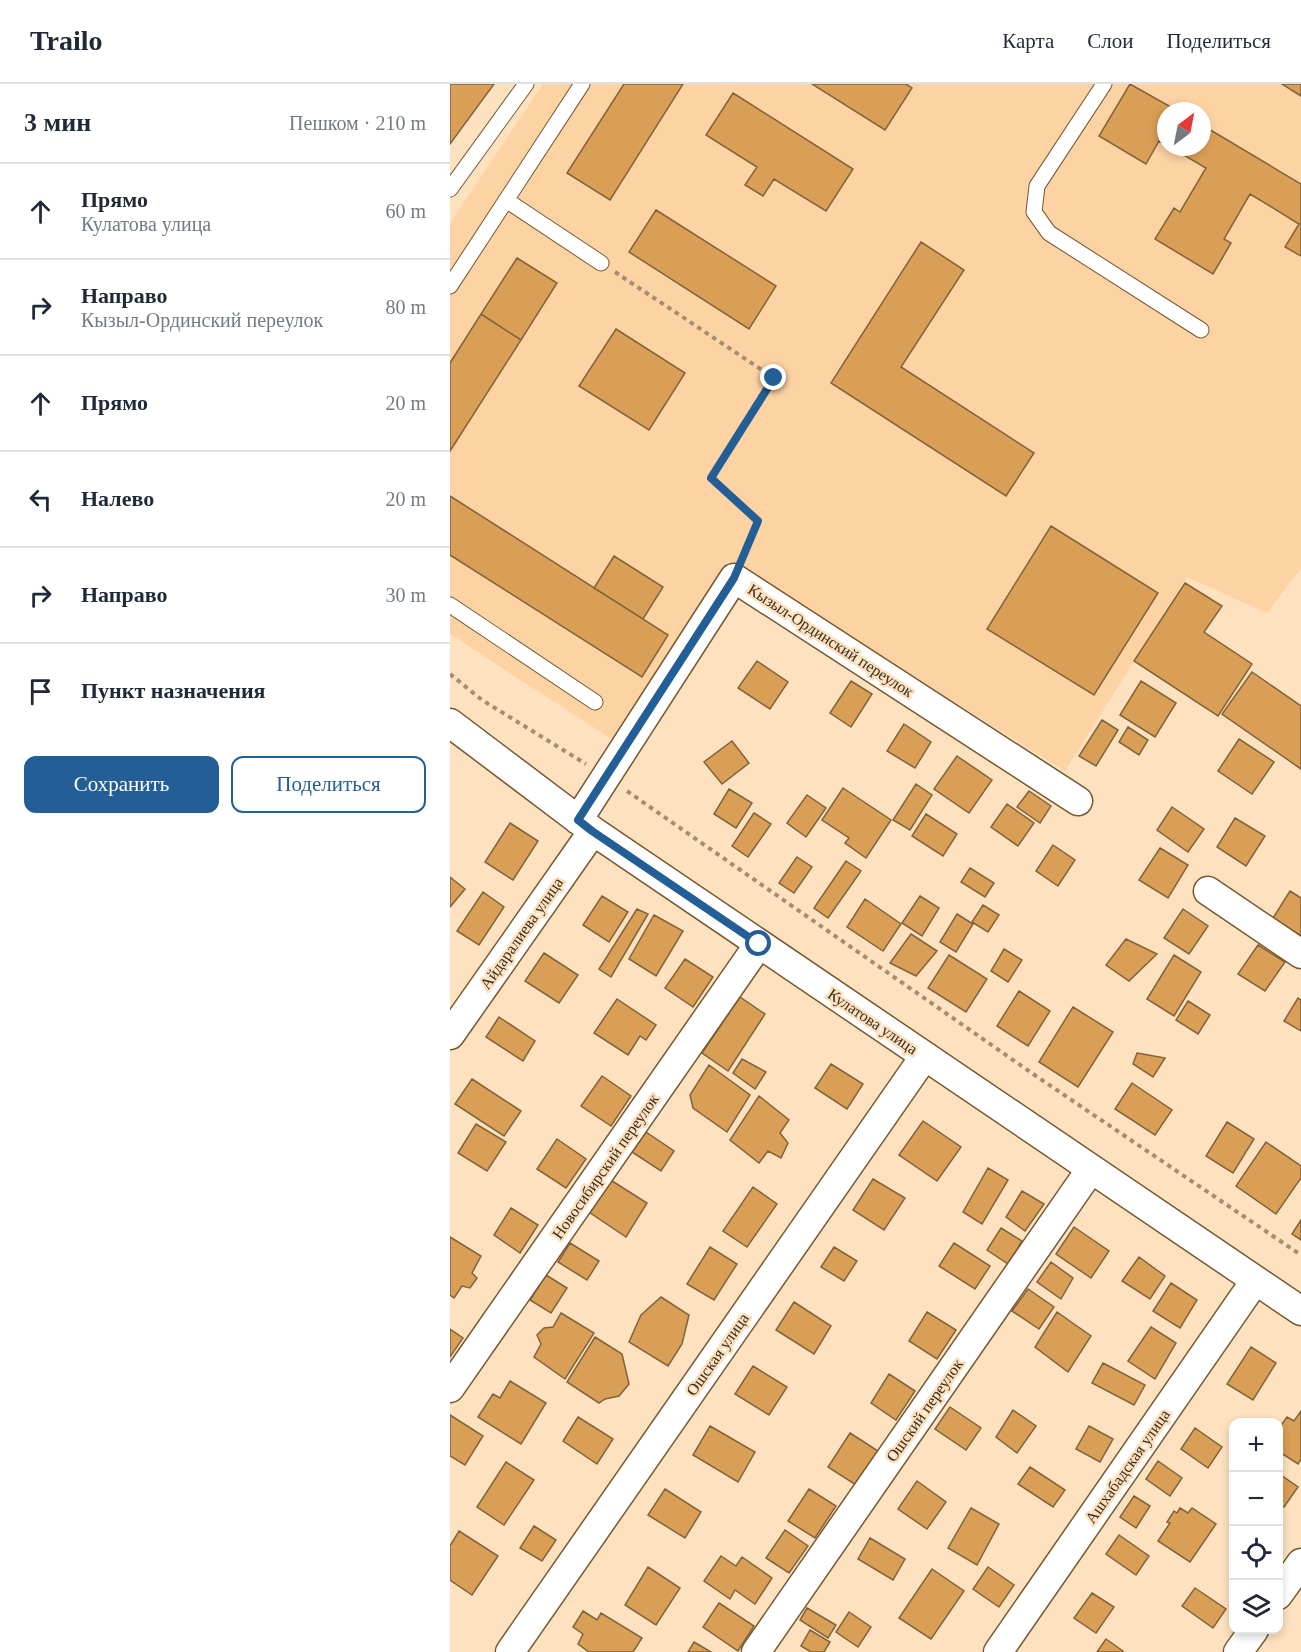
<!DOCTYPE html>
<html lang="ru">
<head>
<meta charset="utf-8">
<style>
  :root { --surface:#fff; --page:#f6f6f7; --text:#1f2937; --muted:#747a83; --line:#e0e1e3; --accent:#245e96 }
  body { margin:0; font-family:"Times New Roman",serif; background:var(--page); color:var(--text) }
  .controls { position:absolute; right:18px; bottom:18px; display:grid; overflow:hidden; border-radius:12px; box-shadow:0 3px 9px #0003 }
  .controls button { width:54px; height:54px; display:grid; place-items:center; padding:0; border:0; border-bottom:2px solid var(--line); background:var(--surface); color:var(--text); font:30px sans-serif }
  .compass { position:absolute; left:707px; top:18px; width:54px; height:54px; border-radius:50%; background:var(--surface); box-shadow:0 3px 9px #0003; rotate:32deg }
  .stop { position:absolute; width:18px; height:18px; margin:-14px; border:4px solid #245e96; border-radius:50%; background:#fff }
  .stop.end { background:#245e96; border-color:#fff; box-shadow:0 2px 6px #0008 }
  .list { margin:0; padding:0; list-style:none }
  h2 { display:flex; justify-content:space-between; align-items:center; height:78px; margin:0; padding:0 24px; font-size:26px }
  h2 small { font-size:20px; font-weight:400; color:var(--muted) }
  .list li { display:grid; grid-template-columns:39px 1fr auto; gap:18px; align-items:center; box-sizing:border-box; height:96px; padding:0 24px; border-top:2px solid var(--line) }
  .list b { display:block; font-size:22px; white-space:nowrap }
  .list p { margin:0; font-size:20px; white-space:nowrap; color:var(--muted) }
  .list em { font-size:20px; font-style:normal; color:var(--muted) }
  .actions { display:flex; gap:12px; padding:18px 24px }
  .actions a { flex:1; padding:14px 0; border:2px solid var(--accent); border-radius:12px; text-align:center; font-size:21px; color:var(--accent) }
  .actions .main { background:var(--accent); color:#fff }
  .icon { flex:none; width:33px; height:33px; fill:none; stroke:currentColor; stroke-width:2; stroke-linecap:round; stroke-linejoin:round }
  .map { position:relative; flex:none; width:851px; height:1568px; overflow:hidden }
  header { display:flex; align-items:center; gap:36px; box-sizing:border-box; height:84px; padding:0 30px; background:var(--surface); border-bottom:2px solid var(--line) }
  header strong { font-size:28px }
  nav { display:flex; gap:33px; margin-inline-start:auto; font-size:21px }
  main { display:flex }
  aside { flex:1; background:var(--surface) }
  .map>svg:first-child { display:block }
</style>
</head>
<body>
<header>
<strong>Trailo</strong>
<nav><a>Карта</a><a>Слои</a><a>Поделиться</a></nav>
</header>
<main>
<aside>
<h2>3 мин<small>Пешком · 210 m</small></h2>
<ul class="list">
<li><svg class="icon" aria-label="ahead" viewBox="0 0 24 24"><path d="M12 20V5M6 11l6-6 6 6"/></svg><div><b>Прямо</b><p>Кулатова улица</p></div><em>60 m</em></li>
<li><svg class="icon" aria-label="right" viewBox="0 0 24 24"><path d="M7 20v-9h11M14 6l5 5-5 5"/></svg><div><b>Направо</b><p>Кызыл-Ординский переулок</p></div><em>80 m</em></li>
<li><svg class="icon" aria-label="ahead" viewBox="0 0 24 24"><path d="M12 20V5M6 11l6-6 6 6"/></svg><div><b>Прямо</b></div><em>20 m</em></li>
<li><svg class="icon" aria-label="left" viewBox="0 0 24 24"><path d="M17 20v-9H6M10 6l-5 5 5 5"/></svg><div><b>Налево</b></div><em>20 m</em></li>
<li><svg class="icon" aria-label="right" viewBox="0 0 24 24"><path d="M7 20v-9h11M14 6l5 5-5 5"/></svg><div><b>Направо</b></div><em>30 m</em></li>
<li><svg class="icon" aria-label="arrive" viewBox="0 0 24 24"><path d="M6 21V4h12l-3 4 3 4H6"/></svg><div><b>Пункт назначения</b></div></li>
</ul>
<div class="actions"><a class="main">Сохранить</a><a>Поделиться</a></div>
</aside>
<div class="map">
<svg width="851" height="1568" viewBox="0 0 851 1568">
  <rect width="100%" height="100%" fill="#fee1bf"/>
  <path fill="#fed3a3" fill-rule="evenodd" d="M93,0H851V484L817,529L737,493L615,687L278,477L166,658L0,550V139ZM716,27H752V63H716Z"/>
  <path fill="#da9f56" stroke="#82623b" stroke-width="1.5" d="M0,0H44L0,60Z
    M174,0H233L160,116L117,89Z
    M362,0H456L462,4L435,46Z
    M680,0L728,27H716V61L709,57L696,80L649,52Z
    M832,0H851V12Z
    M283,9L403,85L376,127L324,95L313,112L295,101L307,83L256,51Z
    M752,41L851,100V172L835,163L849,140L800,110L774,155L781,159L763,190L705,155L724,124L730,128L756,84L720,63H752Z
    M206,126L326,202L299,245L179,168Z
    M471,158L514,186L451,283L584,369L556,412L381,299Z
    M67,174L107,199L71,256L31,230Z
    M31,230L71,256L0,367V279Z
    M166,245L235,289L199,346L129,302Z
    M0,412L218,551L192,593L0,471Z
    M601,442L708,509L644,611L537,545Z
    M164,472L213,503L193,535L144,504Z
    M735,499L772,522L754,548L802,580L768,632L684,577Z
    M307,577L338,598L320,625L288,604Z
    M802,588L851,622V685L772,630Z
    M401,597L422,610L401,643L380,629Z
    M691,597L726,619L705,653L670,631Z
    M652,636L668,646L646,682L629,672Z
    M454,640L481,658L465,684L437,667Z
    M678,643L698,656L689,671L669,658Z
    M789,655L824,678L802,710L768,687Z
    M282,657L299,679L272,700L254,678Z
    M507,672L542,696L519,729L484,705Z
    M466,700L482,711L460,746L443,736Z
    M393,704L441,736L416,774L395,759L399,754L372,736Z
    M279,705L302,719L286,744L264,730Z
    M579,707L601,722L590,739L567,723Z
    M357,711L376,724L356,753L337,739Z
    M557,720L584,739L568,762L541,743Z
    M722,723L754,745L738,768L707,746Z
    M304,729L321,740L298,773L282,762Z
    M476,730L507,750L493,772L462,752Z
    M785,734L815,752L796,782L767,763Z
    M60,739L88,757L63,796L35,778Z
    M603,761L625,776L608,802L586,787Z
    M710,764L738,781L718,814L689,796Z
    M347,773L362,783L344,809L329,799Z
    M396,777L411,787L378,834L364,824Z
    M520,784L544,799L535,813L511,798Z
    M0,793L15,805L0,823Z
    M840,807L851,814V852L823,834Z
    M33,808L54,823L29,861L7,847Z
    M152,812L178,828L159,858L133,841Z
    M470,812L489,824L472,852L452,839Z
    M415,815L451,840L433,867L397,843Z
    M533,821L549,831L538,848L522,838Z
    M187,825L198,830L161,893L149,885Z
    M733,825L758,842L739,870L714,854Z
    M507,830L523,840L506,868L490,858Z
    M204,831L233,847L206,892L179,875Z
    M461,850L487,867L466,892L440,879Z
    M676,855L707,870L679,897L656,881Z
    M808,861L835,878L815,907L788,890Z
    M554,865L572,876L558,898L541,887Z
    M94,869L128,891L109,919L75,897Z
    M499,871L537,895L516,928L478,904Z
    M724,871L751,888L724,932L697,915Z
    M235,875L263,893L243,923L215,904Z
    M569,907L600,927L578,962L547,942Z
    M290,913L315,930L278,987L252,969Z
    M848,914L851,916V947L834,937Z
    M167,915L206,941L196,956L190,952L178,971L144,949Z
    M738,917L760,931L748,950L726,936Z
    M623,923L663,948L628,1003L589,978Z
    M49,933L85,957L73,977L36,953Z
    M687,969L715,974L703,993L683,980Z
    M292,975L316,988L305,1005L283,989Z
    M381,980L413,1000L397,1025L365,1004Z
    M259,981L300,1011L277,1048L243,1024L240,1011Z
    M152,992L181,1012L161,1042L131,1022Z
    M22,995L71,1027L54,1052L5,1020Z
    M682,999L722,1026L705,1051L665,1025Z
    M309,1012L339,1036L330,1049L338,1059L331,1074L318,1067L309,1079L280,1056Z
    M473,1037L511,1063L487,1097L449,1071Z
    M777,1038L804,1055L783,1089L756,1072Z
    M26,1040L56,1058L37,1087L8,1069Z
    M196,1048L224,1067L211,1087L182,1068Z
    M107,1055L136,1075L116,1104L87,1085Z
    M816,1058L851,1082V1094L826,1130L786,1102Z
    M538,1084L558,1096L532,1140L513,1128Z
    M159,1095L197,1119L176,1153L139,1128Z
    M423,1095L455,1114L434,1146L403,1126Z
    M303,1103L327,1120L297,1163L273,1147Z
    M572,1107L594,1120L575,1147L556,1133Z
    M61,1124L88,1141L70,1169L44,1151Z
    M851,1136V1156L842,1150Z
    M624,1143L659,1167L641,1194L606,1170Z
    M551,1144L572,1157L558,1180L537,1166Z
    M0,1153L31,1172L22,1189L27,1194L20,1204L12,1202L4,1214L0,1211Z
    M120,1159L149,1177L137,1196L108,1178Z
    M504,1159L540,1182L525,1205L489,1182Z
    M260,1163L287,1180L264,1216L237,1200Z
    M384,1163L407,1177L394,1197L371,1183Z
    M689,1173L715,1192L700,1215L672,1197Z
    M601,1178L623,1194L611,1215L587,1198Z
    M96,1191L117,1204L101,1229L80,1216Z
    M721,1199L747,1216L730,1244L703,1227Z
    M578,1205L604,1223L589,1245L562,1227Z
    M211,1213L239,1231L232,1260L218,1282L179,1258L191,1231Z
    M344,1218L381,1242L364,1270L326,1246Z
    M477,1228L506,1246L487,1275L459,1257Z
    M607,1228L641,1252L618,1288L585,1263Z
    M111,1229L144,1249L115,1295L84,1273L91,1260L87,1251L94,1244L103,1243Z
    M701,1243L726,1259L705,1295L678,1277Z
    M0,1245L13,1254L0,1273Z
    M145,1253L172,1270L179,1300L169,1312L155,1315L149,1319L117,1298Z
    M801,1263L826,1279L803,1316L777,1300Z
    M653,1279L695,1301L684,1321L642,1299Z
    M303,1282L337,1303L319,1331L285,1310Z
    M439,1290L465,1307L446,1336L421,1319Z
    M60,1297L96,1319L71,1360L28,1333L43,1310L50,1314Z
    M500,1323L531,1344L516,1366L485,1345Z
    M563,1326L586,1342L567,1369L546,1353Z
    M851,1327V1375L848,1380L828,1367V1346L837,1333L844,1337Z
    M0,1331L33,1352L15,1381L0,1372Z
    M128,1333L163,1355L147,1380L113,1357Z
    M260,1342L305,1368L288,1398L243,1371Z
    M639,1342L663,1355L650,1378L626,1365Z
    M745,1344L772,1363L758,1384L731,1365Z
    M400,1349L428,1367L406,1401L378,1383Z
    M708,1377L732,1394L720,1412L696,1395Z
    M56,1378L84,1396L54,1441L27,1423Z
    M580,1383L615,1406L603,1423L568,1400Z
    M828,1389L848,1403L834,1423L828,1419Z
    M467,1397L496,1418L477,1445L448,1425Z
    M215,1405L251,1428L235,1454L198,1431Z
    M359,1405L386,1422L365,1454L338,1437Z
    M684,1412L700,1422L686,1444L670,1433Z
    M521,1424L549,1440L527,1481L498,1464Z
    M730,1424L738,1429L742,1424L766,1440L740,1478L708,1457L720,1439L717,1438L724,1427L727,1429Z
    M84,1442L106,1456L92,1477L70,1464Z
    M335,1446L358,1462L339,1489L316,1474Z
    M9,1447L48,1472L22,1511L0,1496V1462Z
    M669,1451L699,1472L686,1491L656,1470Z
    M420,1454L455,1475L443,1496L408,1475Z
    M271,1472L286,1482L292,1473L322,1494L305,1520L285,1506L280,1515L254,1497Z
    M198,1483L230,1504L206,1541L175,1521Z
    M538,1483L564,1501L549,1523L523,1505Z
    M482,1485L514,1507L481,1555L449,1534Z
    M745,1504L776,1525L763,1544L732,1522Z
    M642,1509L664,1523L646,1549L624,1534Z
    M269,1519L304,1542L288,1567L253,1543Z
    M357,1524L386,1541L378,1554L350,1536Z
    M133,1527L147,1536L151,1529L192,1554L183,1568H139L128,1560L133,1550L123,1543Z
    M399,1528L421,1543L408,1563L386,1548Z
    M360,1546L380,1558L374,1568H361L351,1562Z
    M656,1555L673,1567L672,1568H647Z
    M244,1558L261,1568H238Z"/>
  <g fill="none" stroke-linecap="round" stroke-linejoin="round">
    <defs>
      <path id="service" d="M654,0L587,102L584,128L599,149L751,246
        M0,105L76,0
        M56,116L151,179
        M0,202L132,0
        M0,521L145,618"/>
      <path id="minor" d="M0,639L143,747L851,1227
        M128,736L284,494L628,717
        M758,807L851,870
        M0,951L143,747
        M0,1304L309,860
        M828,1511L851,1479
        M60,1568L474,973
        M306,1568L641,1085
        M548,1568L805,1197
        M788,1568L804,1546"/>
    </defs>
    <use href="#service" stroke="#775730" stroke-width="17"/>
    <use href="#minor" stroke="#775730" stroke-width="31"/>
    <path stroke="#a38d73" stroke-width="4" stroke-dasharray="4.5 4.5" stroke-linecap="butt" d="M165,188L324,294L261,394L308,437L294,471
      M0,590L32,616L136,680
      M177,707L586,992L851,1171"/>
    <use href="#service" stroke="#fff" stroke-width="15"/>
    <use href="#minor" stroke="#fff" stroke-width="28"/>
  </g>
  <g fill="none" stroke-linecap="round" stroke-linejoin="round">
    <path stroke="#245e96" stroke-width="8" d="M309,860L142,747L128,736L284,494L308,437L261,394L324,294"/>
  </g>
  <g text-anchor="middle" stroke-width="5" stroke-linejoin="round" paint-order="stroke">
    <g font-size="16" fill="#3b2d1d" stroke="#fee1bf">
      <text transform="translate(381 556) rotate(33)" y="6">Кызыл-Ординский переулок</text>
      <text transform="translate(71 849) rotate(-55)" y="6">Айдаралиева улица</text>
      <text transform="translate(423 937) rotate(34)" y="6">Кулатова улица</text>
      <text transform="translate(155 1082) rotate(-55)" y="6">Новосибирский переулок</text>
      <text transform="translate(267 1270) rotate(-55)" y="6">Ошская улица</text>
      <text transform="translate(474 1326) rotate(-55)" y="6">Ошский переулок</text>
      <text transform="translate(677 1382) rotate(-55)" y="6">Ашхабадская улица</text>
    </g>
  </g>
</svg>
<div class="controls">
<button>+</button>
<button>−</button>
<button><svg class="icon" aria-label="locate" viewBox="0 0 24 24"><circle cx="12" cy="12" r="6"/><path d="M12 2v4M12 18v4M2 12h4M18 12h4"/></svg></button>
<button><svg class="icon" aria-label="layers" viewBox="0 0 24 24"><path d="M12 4l9 5-9 5-9-5zM3 14l9 5 9-5"/></svg></button>
</div>
<svg class="compass" viewBox="-18 -18 36 36"><path d="M0-13l5 13h-10z" fill="#e53935"/><path d="M0 13l5-13h-10z" fill="#747a83"/></svg>
<div class="stop" style="left:309px;top:860px"></div>
<div class="stop end" style="left:324px;top:294px"></div>
</div>
</main>
</body>
</html>
